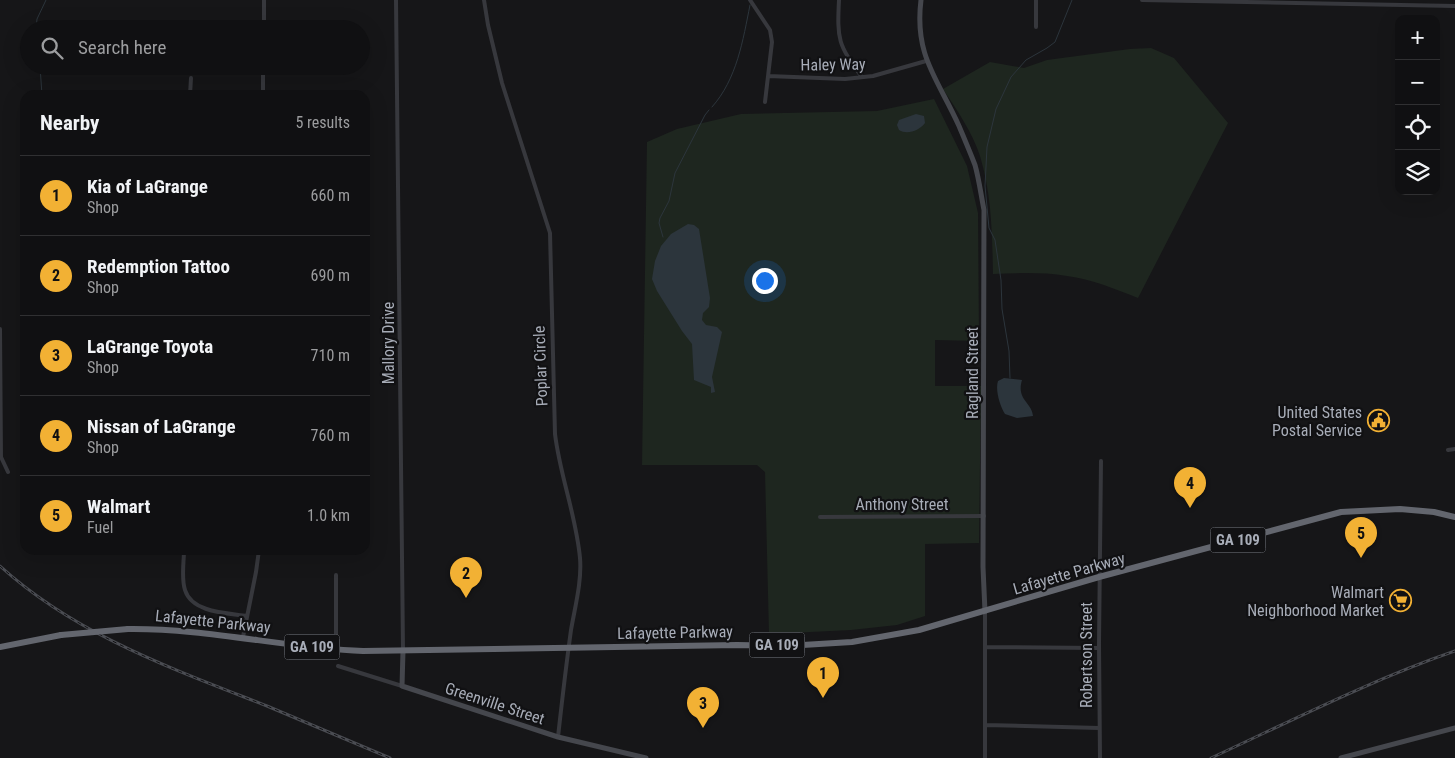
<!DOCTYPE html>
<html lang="en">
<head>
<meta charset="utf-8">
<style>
  :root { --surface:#101012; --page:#19191b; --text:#f1f3f6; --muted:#9c9d9f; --line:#303032; --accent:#f2b134 }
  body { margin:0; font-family:"Roboto Condensed",sans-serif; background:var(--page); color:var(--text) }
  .controls { position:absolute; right:15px; top:15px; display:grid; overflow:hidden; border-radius:10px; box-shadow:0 5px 20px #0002 }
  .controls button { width:45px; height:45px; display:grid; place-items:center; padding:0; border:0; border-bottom:1px solid var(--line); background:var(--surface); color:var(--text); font:25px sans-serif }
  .you { position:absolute; left:764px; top:280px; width:18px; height:18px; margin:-12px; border:4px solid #fff; border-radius:50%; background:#1a73e8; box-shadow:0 0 0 8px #1a73e833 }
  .badge { display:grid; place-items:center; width:32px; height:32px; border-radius:50%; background:var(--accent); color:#111; font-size:16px; font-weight:700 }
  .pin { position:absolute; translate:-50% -41px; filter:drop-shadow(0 1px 2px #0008) }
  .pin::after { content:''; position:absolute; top:26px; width:18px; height:15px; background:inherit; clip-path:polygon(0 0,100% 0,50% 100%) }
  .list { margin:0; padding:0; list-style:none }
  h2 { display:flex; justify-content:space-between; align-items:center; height:65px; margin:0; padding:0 20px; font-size:21px }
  h2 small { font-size:16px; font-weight:400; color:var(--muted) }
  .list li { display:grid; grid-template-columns:32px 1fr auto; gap:15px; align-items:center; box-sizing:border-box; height:80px; padding:0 20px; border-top:1px solid var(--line) }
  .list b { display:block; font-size:19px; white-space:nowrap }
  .list p { margin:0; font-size:16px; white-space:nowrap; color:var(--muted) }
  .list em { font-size:16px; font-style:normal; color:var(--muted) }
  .icon { flex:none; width:28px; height:28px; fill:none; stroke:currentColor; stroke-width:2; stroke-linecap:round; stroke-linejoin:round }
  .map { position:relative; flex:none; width:1455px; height:758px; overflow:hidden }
  .search { position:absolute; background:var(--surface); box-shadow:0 5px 20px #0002; left:20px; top:20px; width:350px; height:55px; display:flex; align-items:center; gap:12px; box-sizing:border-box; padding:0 18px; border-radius:28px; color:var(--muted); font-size:19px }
  .panel { position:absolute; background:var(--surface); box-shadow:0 5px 20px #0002; left:20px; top:90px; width:350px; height:465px; border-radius:15px }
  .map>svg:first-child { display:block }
</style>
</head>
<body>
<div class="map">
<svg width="1455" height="758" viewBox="0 0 1455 758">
  <rect width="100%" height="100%" fill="#161618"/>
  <path fill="#1e261f" d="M1151,48L1174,58L1228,123L1138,298C1115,289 1092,279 1067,276C1043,272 1018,273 993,274C992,233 992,196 980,156C972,132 957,110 943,89L990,62L1024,68L1047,60L1130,49Z
    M934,99L967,166L978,213L979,341L935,340V386H981L979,543L925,544V616L897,625L851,630L769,634L765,472L757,465H642L647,142L677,129L741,114L877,111Z"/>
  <path fill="#2c353c" d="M916,114L924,116L925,123C919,131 907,135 899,130L897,125L899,120Z
    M688,224L694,225L699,229L710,298L709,307L703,313L702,320L706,325L717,327L722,332L712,377L715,392L711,393V387L694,380L692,344L682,331L657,291L652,279L655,261L661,246L671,234Z
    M1004,378L1022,380C1016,400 1032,402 1033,416L1017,418L1005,414C1000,406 995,390 998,381Z"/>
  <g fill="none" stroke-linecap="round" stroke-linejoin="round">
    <path stroke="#2c353c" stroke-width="1" d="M36,29L37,19L46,0
      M40,66L42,95
      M712,107C737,79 743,40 750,5
      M663,237L659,223L660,218L669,201L675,173L705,115L709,110
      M1010,378L1009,351L1002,309L1001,280L995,240L989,228L985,186L987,147L996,109L1011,77L1026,60L1047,48L1055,42L1072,0"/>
    <path stroke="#37383d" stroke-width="4" d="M396,0L403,650
      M484,0L488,25L502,83L550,233L555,434C560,476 576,515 580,558C582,581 575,607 571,630C566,666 562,701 558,737
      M750,0L770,30L772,42L765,102
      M839,0C837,39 838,46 862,77
      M1036,0V27
      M1142,0L1455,6
      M264,29V0
      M768,76L845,79L873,76L926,61
      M190,95L191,78
      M263,95V66
      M0,329L1,457L8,472
      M1448,450L1455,449
      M820,517L984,516
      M184,550C184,562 181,578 185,590C192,613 228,613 247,616
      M336,575V650
      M243,637L256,572L259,550
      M985,647L1099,648
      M338,666L402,686
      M985,725L1099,728
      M985,758V612
      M1100,758L1099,644L1101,461"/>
    <path stroke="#45474d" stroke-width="5" d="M921,0C914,56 938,79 959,126C964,138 970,152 975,165C979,179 981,195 984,210L983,567L985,612
      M403,651L402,686L558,737L646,758
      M1341,758L1455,728"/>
    <path stroke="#63666e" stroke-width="6" d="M128,629C207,628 284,648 363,651L737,645L786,646L852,642L919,630L1099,577L1341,512L1400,509L1434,512L1455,517
      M0,647L61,635"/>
    <defs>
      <path id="rail" d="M0,566C76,635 173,669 267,706C308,723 349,741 390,758
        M1211,758C1291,721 1371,680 1455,651"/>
    </defs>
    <use href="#rail" stroke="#4a4c52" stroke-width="3"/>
    <use href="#rail" stroke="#111113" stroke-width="1" stroke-dasharray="4" stroke-linecap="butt"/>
    <path stroke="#63666e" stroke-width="6" d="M61,635L128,629"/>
  </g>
  <defs>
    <symbol id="civic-ring" viewBox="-11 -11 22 22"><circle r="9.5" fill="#111113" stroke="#f2b134" stroke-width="1.5"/><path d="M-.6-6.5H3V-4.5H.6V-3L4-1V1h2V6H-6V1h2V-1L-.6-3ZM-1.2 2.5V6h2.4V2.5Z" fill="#f2b134"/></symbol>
    <symbol id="supermarket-ring" viewBox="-11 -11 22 22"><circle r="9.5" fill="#111113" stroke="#f2b134" stroke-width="1.5"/><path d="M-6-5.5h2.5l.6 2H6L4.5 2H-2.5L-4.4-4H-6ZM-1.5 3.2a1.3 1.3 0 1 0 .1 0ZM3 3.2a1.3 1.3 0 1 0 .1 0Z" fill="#f2b134"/></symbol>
  </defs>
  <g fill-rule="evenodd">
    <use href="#civic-ring" x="1366" y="408" width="25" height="25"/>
    <use href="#supermarket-ring" x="1388" y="588" width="25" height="25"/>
  </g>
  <g text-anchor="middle" stroke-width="4.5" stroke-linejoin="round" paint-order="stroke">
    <g fill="#111113" stroke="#7b7e86" stroke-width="1">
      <rect x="1210.5" y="527.5" width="55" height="25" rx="4"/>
      <rect x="749.5" y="632.5" width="55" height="25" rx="4"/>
      <rect x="284.5" y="634.5" width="55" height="25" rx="4"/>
    </g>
    <g font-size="15" font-weight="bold" fill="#a8adb8">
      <text x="1238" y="545">GA 109</text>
      <text x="777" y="650">GA 109</text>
      <text x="312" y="652">GA 109</text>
    </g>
    <g font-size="16" fill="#a8adb8" stroke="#111113">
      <text transform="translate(833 64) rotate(-1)" y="6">Haley Way</text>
      <text transform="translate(388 343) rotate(-90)" y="6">Mallory Drive</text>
      <text transform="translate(540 366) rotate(-92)" y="6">Poplar Circle</text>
      <text transform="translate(972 373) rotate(-90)" y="6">Ragland Street</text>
      <text x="902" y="510">Anthony Street</text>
      <text transform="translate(1069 573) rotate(-16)" y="6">Lafayette Parkway</text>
      <text transform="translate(213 621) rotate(6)" y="6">Lafayette Parkway</text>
      <text transform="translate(675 632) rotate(-1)" y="6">Lafayette Parkway</text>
      <text transform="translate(1086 655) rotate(-90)" y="6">Robertson Street</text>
      <text transform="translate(495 703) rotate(18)" y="6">Greenville Street</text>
    </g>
    <g font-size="16" fill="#a8adb8" stroke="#111113" text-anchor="end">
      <text x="1362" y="418">United States<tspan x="1362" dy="18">Postal Service</tspan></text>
      <text x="1384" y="598">Walmart<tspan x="1384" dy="18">Neighborhood Market</tspan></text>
    </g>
  </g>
</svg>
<div class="controls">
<button>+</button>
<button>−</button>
<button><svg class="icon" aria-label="locate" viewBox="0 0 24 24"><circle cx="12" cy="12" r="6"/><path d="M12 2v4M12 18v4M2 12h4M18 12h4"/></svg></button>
<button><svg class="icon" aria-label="layers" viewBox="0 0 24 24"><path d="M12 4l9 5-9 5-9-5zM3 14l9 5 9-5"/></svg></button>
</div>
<div class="you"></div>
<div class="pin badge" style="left:823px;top:698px">1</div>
<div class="pin badge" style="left:466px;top:598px">2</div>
<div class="pin badge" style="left:703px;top:728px">3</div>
<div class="pin badge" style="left:1190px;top:508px">4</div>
<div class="pin badge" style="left:1361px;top:558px">5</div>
<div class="search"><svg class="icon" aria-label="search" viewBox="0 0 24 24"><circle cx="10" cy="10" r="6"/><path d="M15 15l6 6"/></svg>Search here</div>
<section class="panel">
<h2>Nearby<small>5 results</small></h2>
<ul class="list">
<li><span class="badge">1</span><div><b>Kia of LaGrange</b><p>Shop</p></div><em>660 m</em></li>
<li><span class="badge">2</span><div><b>Redemption Tattoo</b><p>Shop</p></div><em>690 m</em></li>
<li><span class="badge">3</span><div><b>LaGrange Toyota</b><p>Shop</p></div><em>710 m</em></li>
<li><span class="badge">4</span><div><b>Nissan of LaGrange</b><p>Shop</p></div><em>760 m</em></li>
<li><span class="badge">5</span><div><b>Walmart</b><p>Fuel</p></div><em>1.0 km</em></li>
</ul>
</section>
</div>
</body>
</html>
